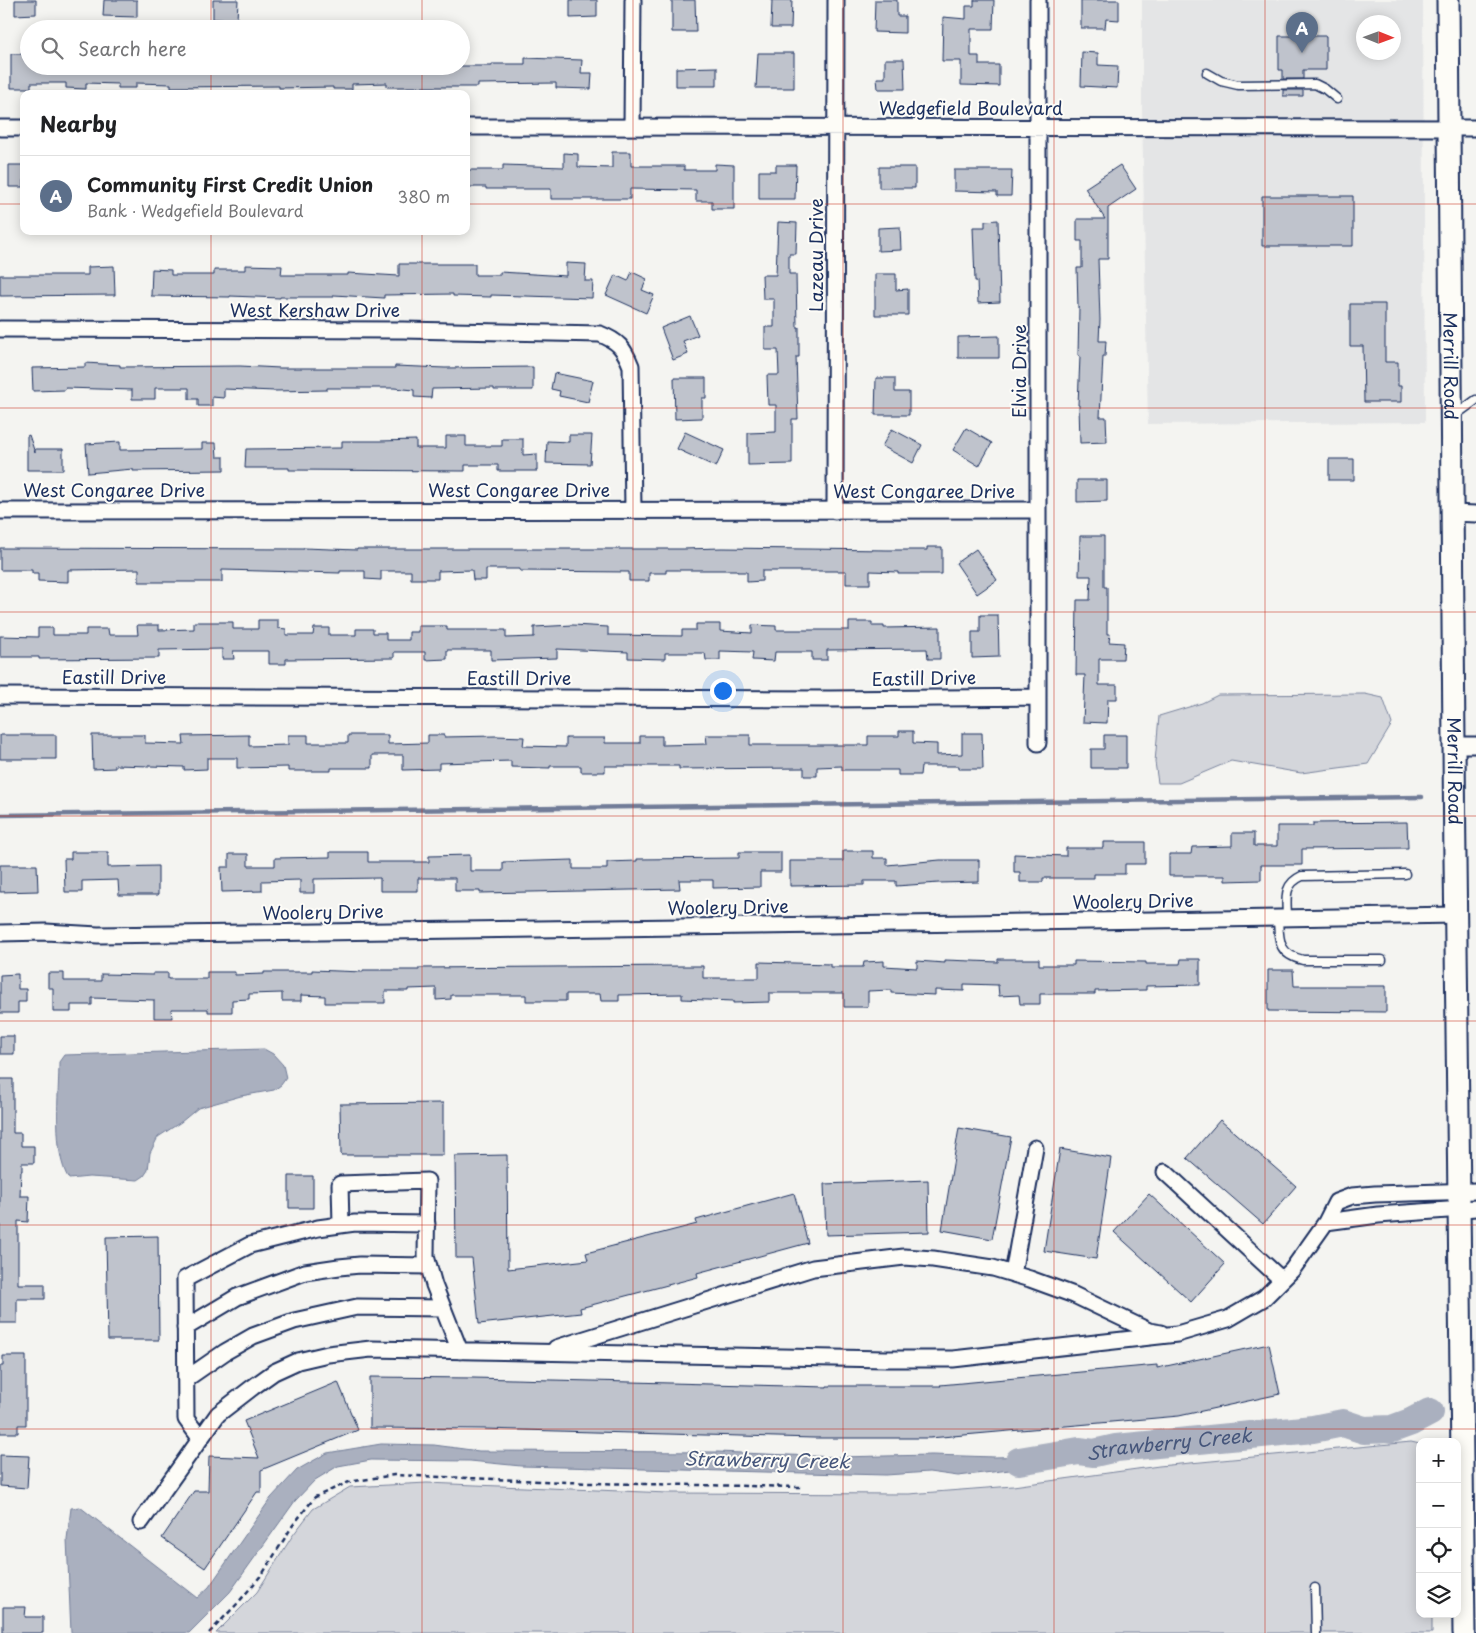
<!DOCTYPE html>
<html lang="en">
<head>
<meta charset="utf-8">
<style>
  :root { --surface:#fff; --page:#f6f6f6; --text:#202124; --muted:#757577; --line:#e0e0e0; --accent:#c8321e }
  body { margin:0; font-family:"Playpen Sans",sans-serif; background:var(--page); color:var(--text) }
  .controls { position:absolute; right:15px; bottom:15px; display:grid; overflow:hidden; border-radius:10px; box-shadow:0 2px 12px #0003 }
  .controls button { width:45px; height:45px; display:grid; place-items:center; padding:0; border:0; border-bottom:1px solid var(--line); background:var(--surface); color:var(--text); font:25px sans-serif }
  .compass { position:absolute; left:1356px; top:15px; width:45px; height:45px; border-radius:50%; background:var(--surface); box-shadow:0 2px 12px #0003; rotate:91deg }
  .you { position:absolute; left:722px; top:690px; width:18px; height:18px; margin:-12px; border:4px solid #fff; border-radius:50%; background:#1a73e8; box-shadow:0 0 0 8px #1a73e833 }
  .badge { display:grid; place-items:center; width:32px; height:32px; border-radius:50%; background:var(--accent); color:#fff; font-size:16px; font-weight:700 }
  .pin { position:absolute; translate:-50% -41px; filter:drop-shadow(0 1px 2px #0008) }
  .pin::after { content:''; position:absolute; top:26px; width:18px; height:15px; background:inherit; clip-path:polygon(0 0,100% 0,50% 100%) }
  .list { margin:0; padding:0; list-style:none }
  h2 { display:flex; justify-content:space-between; align-items:center; height:65px; margin:0; padding:0 20px; font-size:21px }
  h2 small { font-size:16px; font-weight:400; color:var(--muted) }
  .list li { display:grid; grid-template-columns:32px 1fr auto; gap:15px; align-items:center; box-sizing:border-box; height:80px; padding:0 20px; border-top:1px solid var(--line) }
  .list b { display:block; font-size:19px; white-space:nowrap }
  .list p { margin:0; font-size:16px; white-space:nowrap; color:var(--muted) }
  .list em { font-size:16px; font-style:normal; color:var(--muted) }
  .icon { flex:none; width:28px; height:28px; fill:none; stroke:currentColor; stroke-width:2; stroke-linecap:round; stroke-linejoin:round }
  .map { position:relative; flex:none; width:1476px; height:1633px; overflow:hidden }
  .search { position:absolute; background:var(--surface); box-shadow:0 2px 12px #0003; left:20px; top:20px; width:450px; height:55px; display:flex; align-items:center; gap:12px; box-sizing:border-box; padding:0 18px; border-radius:28px; color:var(--muted); font-size:19px }
  .panel { position:absolute; background:var(--surface); box-shadow:0 2px 12px #0003; left:20px; top:90px; width:450px; height:145px; border-radius:10px }
  .map>svg:first-child { display:block }
</style>
</head>
<body>
<div class="map">
<svg width="1476" height="1633" viewBox="0 0 1476 1633">
  <rect width="100%" height="100%" fill="#f4f4f1"/>
  <filter id="ink" filterUnits="userSpaceOnUse"><feTurbulence type="fractalNoise" baseFrequency=".02" numOctaves="2"/><feDisplacementMap in="SourceGraphic" scale="10" xChannelSelector="R" yChannelSelector="G"/><feConvolveMatrix kernelMatrix="1 2 1 2 8 2 1 2 1" color-interpolation-filters="sRGB"/></filter>
  <g filter="url(#ink)">
    <path fill="#e4e5e6" fill-rule="evenodd" d="M1142,0H1423L1425,422L1148,424L1142,110ZM1364,22H1394V52H1364Z"/>
    <path fill="#d4d6db" stroke="#78829c" d="M1365,694L1383,698L1392,724L1368,764L1301,773L1231,761L1179,783H1158L1155,762L1159,716L1202,703L1218,695Z
      M1411,1442L1420,1444V1614H1432V1633H216L257,1592L293,1535L313,1509L350,1487L427,1483L668,1493L909,1494L1013,1486L1159,1466Z"/>
    <path fill="#aab0bf" stroke="#717c98" d="M264,1049L273,1054L283,1065L286,1078L281,1085L274,1090L241,1096L198,1108L181,1122L158,1137L150,1153L148,1170L144,1176L138,1180L89,1177L69,1179C52,1153 59,1093 59,1062L64,1055Z
      M381,1444L434,1445L479,1451L718,1452L836,1457L932,1455L995,1457L1030,1456L1048,1453L1056,1456L1044,1464L1027,1468L958,1476L929,1472L886,1475L521,1466L470,1461L371,1460L338,1466L315,1480L295,1501L230,1592L189,1633H71L67,1539L71,1508L80,1507L197,1598L209,1587L271,1498L297,1470L327,1453Z"/>
    <g fill="none" stroke-linecap="round" stroke-linejoin="round">
      <path stroke="#717c98" stroke-width="4.5" d="M0,815L1422,797"/>
      <path stroke="#aab0bf" stroke-width="28" id="s1" d="M1019,1461L1079,1451L1094,1453L1116,1448L1313,1429L1343,1423L1364,1430L1392,1429L1411,1422L1430,1412"/>
    </g>
    <path fill="#bfc3cc" stroke="#1b2f5e" d="M15,0H36V14L15,15Z
      M104,0H137V17L103,16Z
      M213,0H238L237,20L213,19Z
      M570,0H597V17L570,18Z
      M672,0H695L696,32H672Z
      M772,0H792L791,28H771Z
      M875,0H897V16H905V33L874,32Z
      M974,0H994L993,29H971V56H979V65H999V86L961,85V61H942L943,17L966,19V6H974Z
      M1081,0H1119V20L1106,19L1105,28H1081Z
      M1279,36H1326V70H1303V79H1283V70H1279Z
      M1082,52L1098,53V65L1118,66L1117,88L1081,86Z
      M758,53H794V88H756Z
      M11,54H29V66H492V64H525V58L582,60L581,73H592L591,89L556,88V83L478,84V87H387V83L352,84V89H333V87L279,88V86L171,87V84L136,83V88H118V84L86,83V89L66,88V83H31V88H11Z
      M885,59H904L905,89H878L877,78H885Z
      M717,67V86H676V68Z
      M1283,90H1303V96H1283Z
      M612,152H631V166H684V170H715V164L734,165V209H712V201H696V190L630,189V199H551V189H486V187H466V170H503V165L564,167V153L578,154V167L612,168Z
      M9,165H24V187H9Z
      M776,165H796L795,199H759V171H776Z
      M1120,165L1136,189L1108,208V259H1098L1100,320L1099,341H1106L1105,356H1103L1100,417H1106L1107,442L1080,443L1079,405H1078L1080,356L1078,355L1079,308H1078L1077,268H1082V241H1077V219H1105L1085,188Z
      M879,167H915V188H879Z
      M954,170H1012L1011,196H997V192L954,191Z
      M1262,196H1353V246H1262Z
      M998,220L1000,302L978,303L977,281H975L973,227H985V221Z
      M778,222L797,223L796,254H789V274H796L797,327H799V357H796L798,419H792V464L748,465V433L776,432V405H768L767,375H779L778,350H765V327H774V299H763L762,275H776Z
      M900,227L901,250L878,251V228Z
      M566,263L586,264L585,281H593L592,298L491,295V297L453,296V294L384,295V298L334,295V297H280V298L230,296V297L151,296L152,269L171,270V275H214V270H245V265L282,266L281,275H348V273L399,276V264H475V275H500V272L566,276Z
      M114,266L115,295L0,296V275H88V267Z
      M632,272L647,279L642,290L654,295L646,313L606,295L615,275L628,281Z
      M875,274H896V290L908,289V315H875Z
      M1350,304H1385V362H1398V386H1401V402H1364L1363,346H1350Z
      M690,316L698,335L683,341L688,354L673,360L661,328Z
      M999,336V358H958V337Z
      M85,363L120,365V367L240,366L280,368H395V366L445,368L533,367V390H494V388L432,389L431,398L414,397V390L394,388H327V390L275,391L224,389V398L212,397V406H198V399H189V388H155V399H132V390L65,388V390L33,391L32,368L85,367Z
      M554,373L593,381L588,402L559,396L560,391L551,389Z
      M674,378H706V398H702V418L675,419Z
      M876,378H895V392H909V415H875Z
      M966,428L992,443L979,466L953,450Z
      M892,429L922,445L913,463L882,446Z
      M685,432L724,450L716,467L677,449Z
      M29,435L35,453V449H63V470H27V436Z
      M569,435H592L590,464L546,463L547,441L569,442Z
      M446,436H466V446H502V439H523V455L537,454V471H498V465H465V471L289,470V468H245L246,449L342,448V441H380L416,440V448H446Z
      M120,442V450L202,449V443H216L217,457H224V470L133,471V469L88,473L86,444Z
      M1329,459H1354V480H1329Z
      M1077,480H1107V501L1077,502Z
      M1080,536H1104V587H1107V634H1110L1109,642L1124,643L1123,659H1099V685H1117V699H1108L1107,723L1083,722L1085,675H1076L1077,600H1090L1091,576H1079Z
      M927,547H942V574H898V572L870,571V584H846V571H762V581L747,582V572H737V570H666V573H649V581H629V572L520,571V569H486V580H473L472,570L438,571V579H411V571H381V580L365,579V571H340V573L222,570V582H139V569L68,570V582L38,581V573H32V570H0V548L304,549V548L357,550V549H683L722,548L888,550H927Z
      M976,549L997,580L977,594L956,563Z
      M980,615H998L999,657L972,658V632H980Z
      M258,620H278V628L286,629V635H313L314,628H329V635H356V629H373V633H386V640H409V632H418V626H447V630H506V638L534,637V627L573,625L608,627V635L682,636V630H696V624H720V631L752,633V625L776,626V630H849V622H872V626H884V628L940,627V659H928L927,649L827,650V660H812V652H775L774,661L752,660L753,652L720,651V660H706L705,653H665V659L628,658V652L557,649V658L491,660V650H447V659L425,660V652H394V658L286,659V664H269V651H233L234,659H222V649L159,650V658L39,659V657H0V636L38,637V628H53V635H86V629H108L109,635H138L137,625H159V630L194,629V622H233V629H258Z
      M899,731H913V743L937,744V755L962,754V733H982L983,769H959V766H921L920,775H898V770H842V766L817,767V776H804V768L679,769V766H605V772H581V766H550V768L511,767V761L439,763V769L403,770V755H372V768H331V771H288V767L237,768V758H207V769L184,770V767L115,765V768L93,769L92,735H145V743L184,744L183,736L249,735V746L288,745V735H308V743H348V735H388V744L428,743V735H444V737L496,736L524,737L523,746L566,747V738H605V743H640V736H662V745L707,744L706,735H750V745H868V736H899Z
      M0,735H56V759H0Z
      M1104,735H1126V768H1091V749H1104Z
      M1407,822L1408,848L1302,849V865H1261V880L1225,881V876H1169V854H1191L1192,847L1232,846V833H1254V846H1277V826H1313V823Z
      M1103,842H1145V864H1125V874H1094V878H1043V882H1020V872H1014V854L1066,856V848H1103Z
      M843,851H873V858H887V865L940,860H979V882L939,883L896,886V881H864V885L790,886V861H843Z
      M71,852H108V867L158,866V895H119L118,880L82,881V892H65L64,859H71Z
      M330,852H368V862H429V856L470,855V871H503V862L573,860V869H607V862L637,861V859L739,858V852H781V872H760V887L713,888V880H679L680,889L480,893V891H455V878H418V891H380V878L314,879V893H300V880L262,881V891L222,892L221,867H229V854H248V866H275V858L330,857Z
      M0,865H37L38,891L0,892Z
      M998,959H1039V965H1074V961L1146,962V964H1180L1181,959H1200V985L1146,986V990L1095,991V994H1040V1004H1020L1019,995L999,996L998,985L964,984V991L935,990V995L891,993V990L868,991V1007H844V993H769V1002L733,1003V1001L682,999V994L619,995V1001H601L600,994H566V1001H526V995H451V999L436,1000V988L408,989V991H385V1003H325V996L301,995V1001H282V993L249,994V999L232,1000V1012H208V1009H171L172,1018H154V1000L92,998V1005H71V1012H53V988H48V973H64V981H101V974L153,975V973H168V979H207V972H235V975L264,974V972H312V970L363,972V970H419V968L683,966H703V978H759V962L830,964V967H863L864,962L884,961V966L917,968V961L945,963V960L998,962Z
      M1268,970H1293L1294,986H1386V1012L1268,1011Z
      M18,974V989H26V1002H18V1013H0V975Z
      M0,1036H14V1054H0Z
      M0,1079H13V1133H21V1146H34V1163H22V1171H21L20,1196H29L28,1222L18,1221V1284H45V1299H17V1323H0Z
      M443,1103V1155H341L340,1104Z
      M1220,1120L1296,1186L1263,1224L1187,1158Z
      M959,1128L1011,1137L992,1239L942,1230Z
      M1060,1149L1111,1158L1096,1259L1044,1251Z
      M507,1155L508,1269L588,1260L586,1253L697,1224L696,1220L794,1193L808,1243L697,1273L698,1277L580,1308L581,1313L479,1324L472,1258H456L455,1156Z
      M289,1176H313V1208H289Z
      M928,1180L929,1232L826,1235L824,1184Z
      M1149,1194L1225,1264L1191,1302L1114,1232Z
      M158,1236L159,1340H108L106,1237Z
      M1269,1344L1280,1394L1179,1416L930,1438H814L484,1429L370,1428V1377L473,1378L827,1387V1386H941L940,1385L1157,1365V1368Z
      M3,1356H26V1425H18V1433H0V1366H3Z
      M338,1382L358,1430L261,1470V1492H257L205,1568L162,1538L194,1491H208L209,1456L259,1458L244,1421Z
      M0,1455L29,1456L27,1488L0,1486Z
      M3,1607H26L25,1617H43V1633H3Z"/>
    <g fill="none" stroke-linecap="round" stroke-linejoin="round">
      <defs>
        <path id="service" d="M1207,73L1221,81L1238,85L1315,84L1325,89L1337,99
          M1454,416L1476,400
          M1287,918C1287,900 1282,885 1302,876L1405,874
          M1278,919C1279,941 1278,954 1303,960H1382
          M1315,1588L1316,1633"/>
        <path id="minor" d="M466,127L1476,128
          M632,127L633,0
          M0,128H24
          M0,329L403,330L600,334C618,341 624,348 631,366L633,510
          M0,511L1038,510
          M835,511L836,0
          M1451,513L1476,514
          M0,696L829,699L1038,697
          M1038,743V0
          M1453,745H1476
          M0,933L46,932L98,935L971,923L1456,915
          M1165,1172L1282,1280
          M1326,1222L1378,1215L1476,1208
          M341,1225L340,1184L427,1181L426,1256L434,1285L460,1351
          M1013,1274L1035,1148
          M185,1328L237,1297L305,1272L339,1267L360,1265L429,1266
          M556,1348L813,1268L904,1257L933,1259L993,1268L1030,1279L1074,1295L1149,1331L1161,1333
          M186,1379L225,1352L253,1336L294,1321L357,1307L443,1308
          M200,1438L186,1419L185,1279L250,1245L318,1228L355,1223L427,1224
          M141,1522L218,1414L253,1387L274,1372L298,1361L328,1354L371,1349L886,1359H953L1177,1334L1228,1319L1264,1298L1292,1270L1326,1222L1336,1202L1352,1196L1375,1194L1476,1191"/>
        <g id="secondary">
          <path id="s2" d="M1448,0C1449,544 1459,1089 1464,1633"/>
        </g>
      </defs>
      <use href="#service" stroke="#1b2f5e" stroke-width="11"/>
      <use href="#minor" stroke="#1b2f5e" stroke-width="19"/>
      <use href="#secondary" stroke="#1b2f5e" stroke-width="25"/>
      <path stroke="#1b2f5e" stroke-width="2.5" stroke-dasharray="5 4" stroke-linecap="butt" d="M209,1633L237,1604L263,1573L293,1525L315,1497L349,1482L394,1475L591,1483L801,1487"/>
      <use href="#service" stroke="#fdfcf7" stroke-width="8"/>
      <use href="#minor" stroke="#fdfcf7" stroke-width="15"/>
      <use href="#secondary" stroke="#fdfcf7" stroke-width="21"/>
    </g>
  </g>
  <path fill="none" stroke="#c8321e" stroke-width="1" stroke-opacity="0.55" d="M211,0V29M422,0V29M633,0V1633M843,0V1633M1054,0V1633M1265,0V1633M211,66V94M422,66V94M0,204H24M466,204H1476M211,231V1633M422,231V1633M0,408H1476M0,612H1476M0,816H1476M0,1021H1476M0,1225H1476M0,1429H1476"/>
  <g text-anchor="middle" stroke-width="4" stroke-linejoin="round" paint-order="stroke">
    <g font-size="18" fill="#1b2f5e" stroke="#fdfcf7">
      <text x="971" y="115">Wedgefield Boulevard</text>
      <text transform="translate(817 255) rotate(-90)" y="6">Lazeau Drive</text>
      <text x="315" y="317">West Kershaw Drive</text>
      <text dy="6" stroke="none"><textPath href="#s2" startOffset="366">Merrill Road</textPath></text>
      <text transform="translate(1020 371) rotate(-90)" y="6">Elvia Drive</text>
      <text x="114" y="497">West Congaree Drive</text>
      <text x="519" y="497">West Congaree Drive</text>
      <text x="924" y="498">West Congaree Drive</text>
      <text x="114" y="684">Eastill Drive</text>
      <text x="519" y="685">Eastill Drive</text>
      <text transform="translate(924 679) rotate(-1)" y="6">Eastill Drive</text>
      <text dy="6" stroke="none"><textPath href="#s2" startOffset="771">Merrill Road</textPath></text>
      <text transform="translate(1133 902) rotate(-1)" y="6">Woolery Drive</text>
      <text transform="translate(728 908) rotate(-1)" y="6">Woolery Drive</text>
      <text transform="translate(323 913) rotate(-1)" y="6">Woolery Drive</text>
    </g>
    <g font-size="19" font-style="italic" fill="#46567b" stroke="#fdfcf7">
      <text dy="7" stroke="none"><textPath href="#s1" startOffset="152">Strawberry Creek</textPath></text>
      <text transform="translate(767 1460) rotate(1)" y="7">Strawberry Creek</text>
    </g>
  </g>
</svg>
<div class="controls">
<button>+</button>
<button>−</button>
<button><svg class="icon" aria-label="locate" viewBox="0 0 24 24"><circle cx="12" cy="12" r="6"/><path d="M12 2v4M12 18v4M2 12h4M18 12h4"/></svg></button>
<button><svg class="icon" aria-label="layers" viewBox="0 0 24 24"><path d="M12 4l9 5-9 5-9-5zM3 14l9 5 9-5"/></svg></button>
</div>
<svg class="compass" viewBox="-18 -18 36 36"><path d="M0-13l5 13h-10z" fill="#e53935"/><path d="M0 13l5-13h-10z" fill="#757577"/></svg>
<div class="you"></div>
<div class="pin badge" style="left:1302px;top:53px;background:#5c6f8a">A</div>
<div class="search"><svg class="icon" aria-label="search" viewBox="0 0 24 24"><circle cx="10" cy="10" r="6"/><path d="M15 15l6 6"/></svg>Search here</div>
<section class="panel">
<h2>Nearby<small></small></h2>
<ul class="list">
<li><span class="badge" style="background:#5c6f8a">A</span><div><b>Community First Credit Union</b><p>Bank · Wedgefield Boulevard</p></div><em>380 m</em></li>
</ul>
</section>
</div>
</body>
</html>
